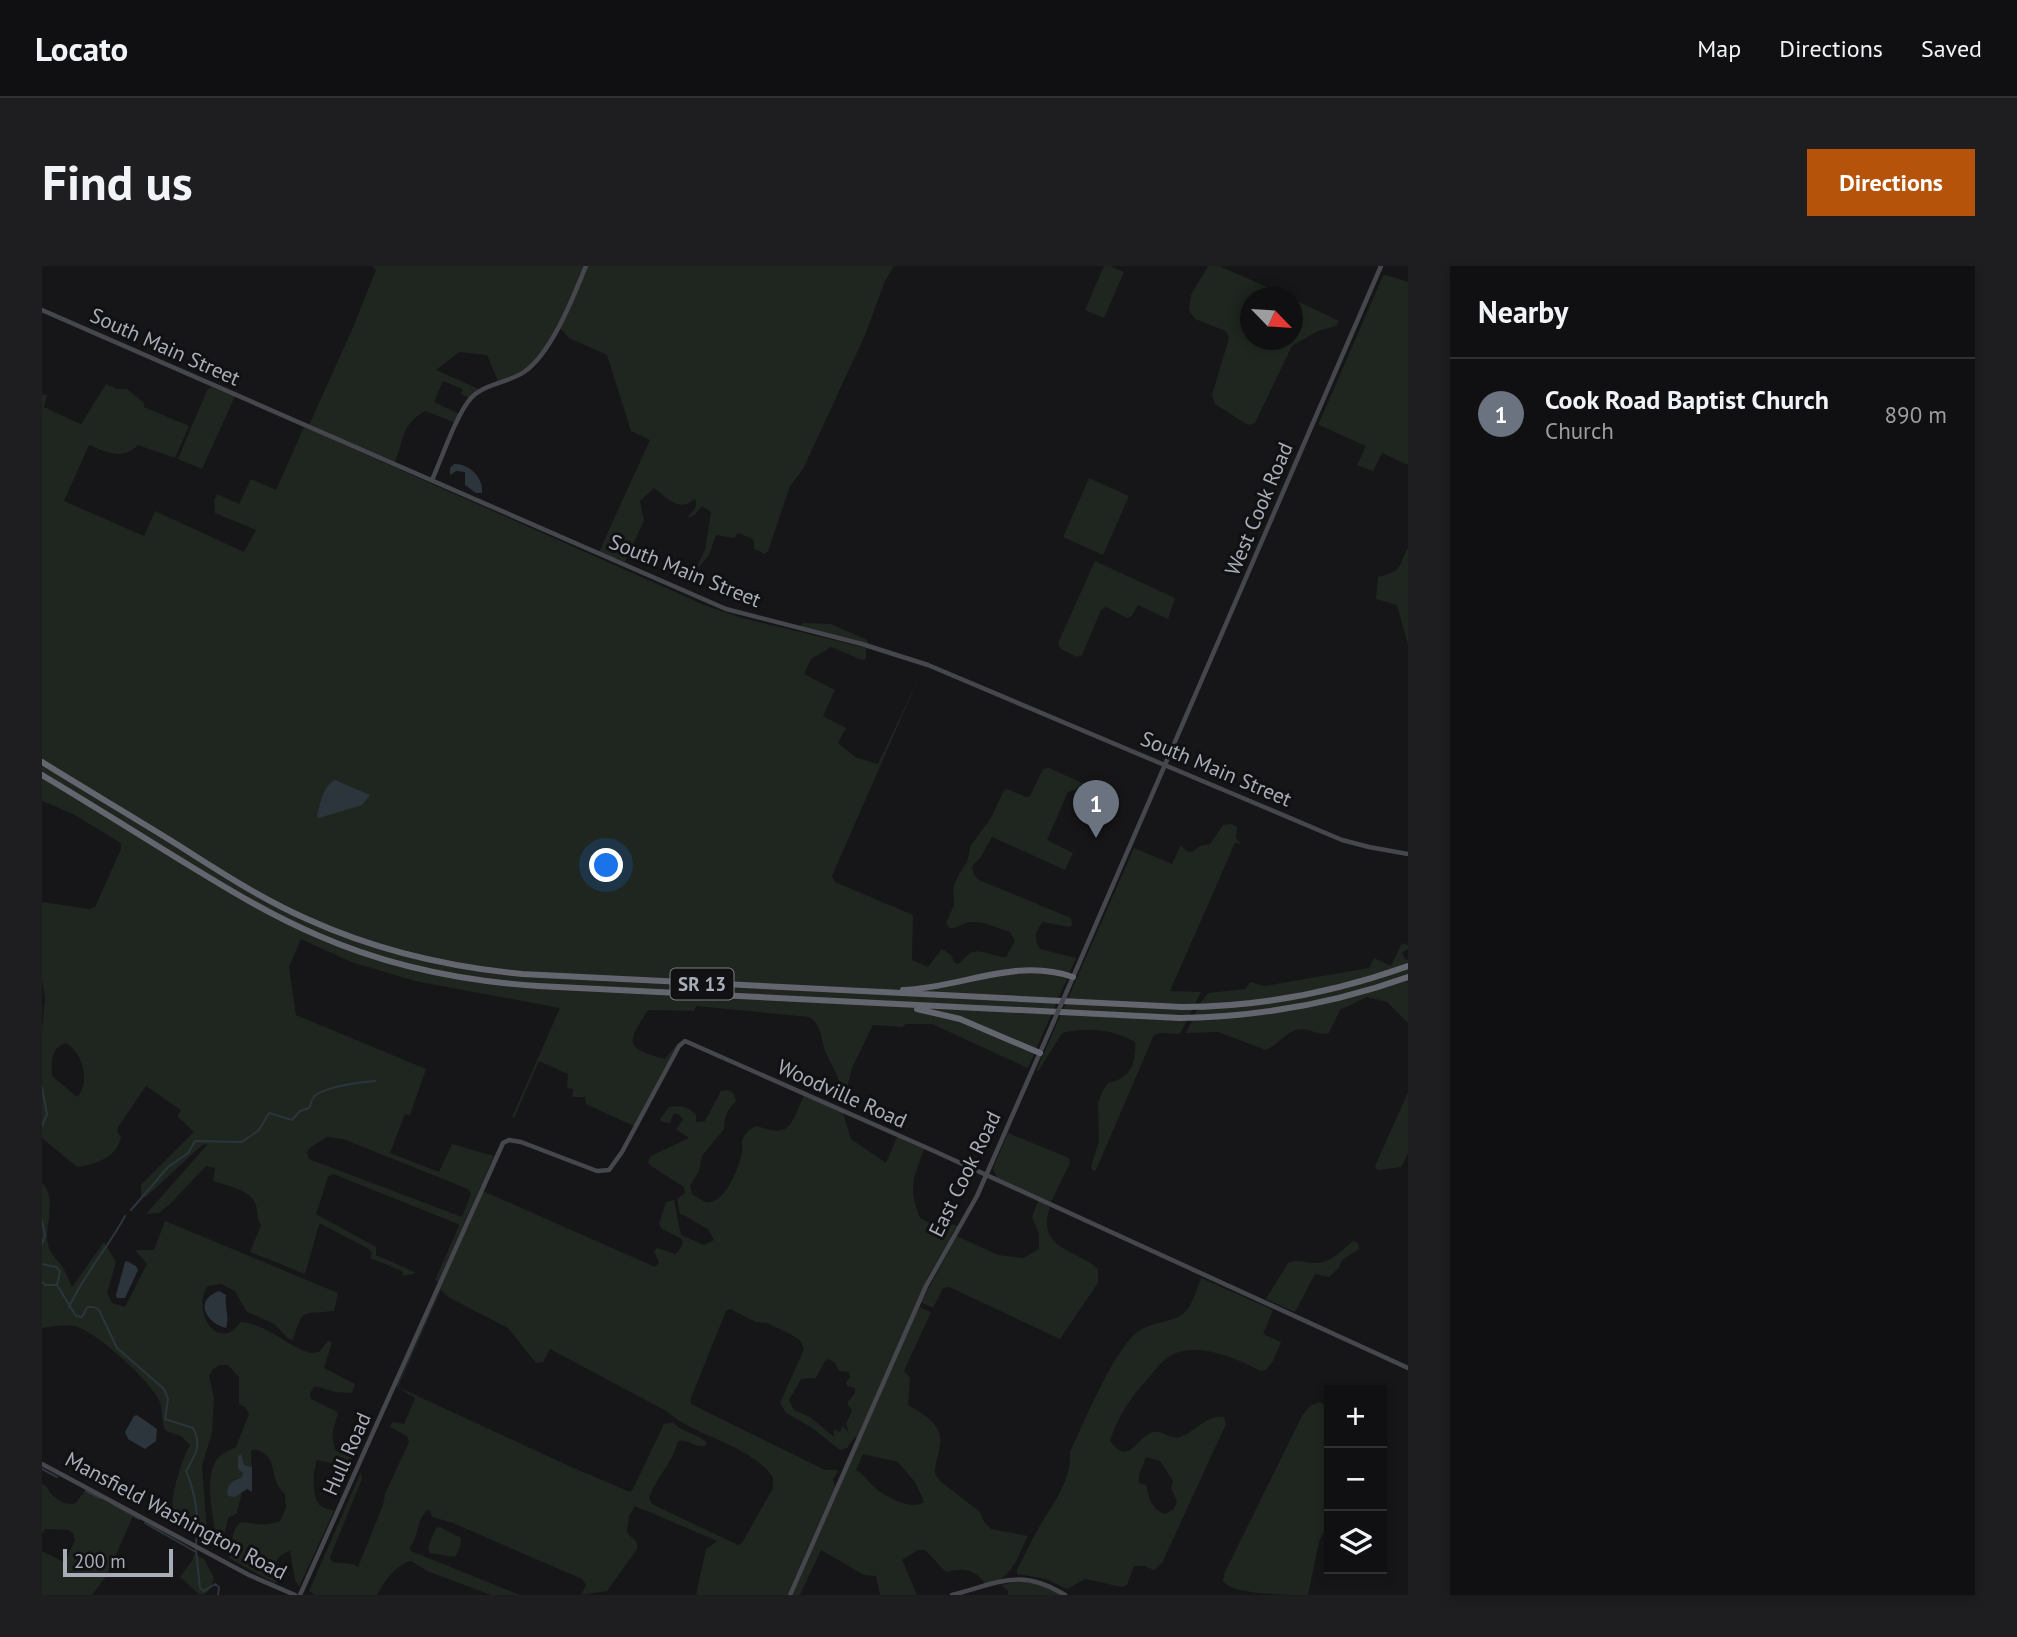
<!DOCTYPE html>
<html lang="en">
<head>
<meta charset="utf-8">
<style>
  :root { --surface:#101012; --page:#1e1e20; --text:#f1f3f6; --muted:#9c9d9f; --line:#303032; --accent:#b45309 }
  body { margin:0; font-family:"PT Sans",sans-serif; background:var(--page); color:var(--text) }
  .controls { position:absolute; right:21px; bottom:21px; display:grid; overflow:hidden; border-radius:0px; box-shadow:0 4px 10px #0003 }
  .controls button { width:63px; height:63px; display:grid; place-items:center; padding:0; border:0; border-bottom:2px solid var(--line); background:var(--surface); color:var(--text); font:35px sans-serif }
  .compass { position:absolute; left:1198px; top:21px; width:63px; height:63px; border-radius:50%; background:var(--surface); box-shadow:0 4px 10px #0003; rotate:115deg }
  .scale { position:absolute; left:21px; bottom:18px; width:110px; box-sizing:border-box; padding-left:7px; border:4px solid #a8adb8; border-top:0; font-size:19px; line-height:24px; white-space:nowrap; color:#a8adb8; -webkit-text-stroke:5px #111113; paint-order:stroke }
  .you { position:absolute; left:565px; top:600px; width:24px; height:24px; margin:-18px; border:5px solid #fff; border-radius:50%; background:#1a73e8; box-shadow:0 0 0 10px #1a73e833 }
  .badge { display:grid; place-items:center; width:46px; height:46px; border-radius:50%; background:var(--accent); color:#fff; font-size:23px; font-weight:700 }
  .pin { position:absolute; translate:-50% -58px; filter:drop-shadow(0 2px 4px #0008) }
  .pin::after { content:''; position:absolute; top:37px; width:24px; height:21px; background:inherit; clip-path:polygon(0 0,100% 0,50% 100%) }
  .list { margin:0; padding:0; list-style:none }
  h2 { display:flex; justify-content:space-between; align-items:center; height:91px; margin:0; padding:0 28px; font-size:30px }
  h2 small { font-size:23px; font-weight:400; color:var(--muted) }
  .list li { display:grid; grid-template-columns:46px 1fr auto; gap:21px; align-items:center; box-sizing:border-box; height:112px; padding:0 28px; border-top:2px solid var(--line) }
  .list b { display:block; font-size:26px; white-space:nowrap }
  .list p { margin:0; font-size:23px; white-space:nowrap; color:var(--muted) }
  .list em { font-size:23px; font-style:normal; color:var(--muted) }
  .icon { flex:none; width:38px; height:38px; fill:none; stroke:currentColor; stroke-width:2; stroke-linecap:round; stroke-linejoin:round }
  .map { position:relative; flex:none; width:1366px; height:1329px; overflow:hidden; border-radius:0px }
  header { display:flex; align-items:center; gap:42px; box-sizing:border-box; height:98px; padding:0 35px; background:var(--surface); border-bottom:2px solid var(--line) }
  header strong { font-size:33px }
  nav { display:flex; gap:38px; margin-inline-start:auto; font-size:24px }
  .intro { display:flex; align-items:center; justify-content:space-between; box-sizing:border-box; height:168px; padding:0 42px }
  h1 { margin:0; font-size:49px }
  .button { padding:18px 32px; border-radius:0px; background:var(--accent); color:#fff; font-size:24px; font-weight:700 }
  main { display:flex; gap:42px; padding:0 42px }
  aside { flex:1; background:var(--surface); border-radius:0px; box-shadow:0 4px 10px #0003 }
  .map>svg:first-child { display:block }
</style>
</head>
<body>
<header>
<strong>Locato</strong>
<nav><a>Map</a><a>Directions</a><a>Saved</a></nav>
</header>
<div class="intro"><h1>Find us</h1><a class="button">Directions</a></div>
<main>
<div class="map">
<svg width="1366" height="1329" viewBox="0 0 1366 1329">
  <rect width="100%" height="100%" fill="#161618"/>
  <path fill="#1e261f" fill-rule="evenodd" d="M330,0H542C527,35 513,80 481,104C474,110 464,112 456,115L445,89L417,86L394,104L437,123L426,132L419,128L421,123L401,115L392,136L417,148L414,157L383,145C358,160 363,172 353,196L267,159L310,64L334,4Z
    M546,0H852L843,15L823,69L761,203L748,220L726,285L723,288L712,283V274L696,267L692,272L674,269L667,289L657,301L651,317L646,318L663,284L669,246L660,240L653,249L646,252C648,246 657,243 653,233C637,247 625,232 612,222L598,235L602,255L583,296L557,286C574,248 591,211 608,174L589,165L565,89L527,72L518,62Z
    M1062,0H1068L1082,6L1062,52L1043,44Z
    M1166,0H1177L1248,31L1209,32V74H1251V33L1297,55L1294,60L1276,65L1250,80L1213,157L1206,159L1173,138L1170,129L1187,72L1184,65L1153,53L1147,44L1149,29Z
    M1344,9L1366,16V199L1340,187L1331,205L1315,199L1324,180L1277,159V157L1341,10Z
    M64,118L75,123H85L102,137V141L147,160L133,192L96,179C80,195 65,186 47,179L22,235L102,270L113,245L202,286L214,264L173,247L172,235L175,228L197,238L209,213L234,224L262,161L667,341L700,352L824,382V393L820,394L789,381L769,393L762,408L793,424L781,450L804,462L796,477L813,491L836,498L879,407L790,610L793,616L871,649L870,694L886,701L900,683L909,689L912,696L916,698C921,695 924,689 929,687C940,682 953,692 964,691L973,675L968,666C955,662 942,655 929,656C920,657 915,663 907,662L904,657L912,639L911,622L917,608L925,596L929,579L949,552L962,524L965,523L984,531L988,530L1001,503L1007,502L1040,517L1037,522L1026,526L1005,574L1031,587L1023,604L950,571L939,591L930,600L932,609L937,614L1029,652L1030,659L1027,661L1001,656C993,666 991,671 998,683L1034,692L986,802L890,758H864L860,761L831,759L810,802L801,837L795,835L796,828L799,825C797,809 790,801 784,787C778,772 781,760 767,751L654,740L652,745L606,744C585,777 581,782 623,793L635,778L592,860L544,838L543,831H530L531,823L525,822L526,808L497,795L472,852L470,851L518,742L373,715L309,696L259,673L247,701L254,749L384,803L368,849L363,848L348,887L397,906L410,878L452,890L396,1016L393,1014L417,960L416,958L291,908L286,911L274,948L334,981V989L373,1006L371,1008L361,1010L360,1005L328,992L330,987L327,983L279,958L277,959L263,1008L208,986L219,959C213,949 217,945 213,937C209,924 183,919 171,915L173,902L164,900L128,938L117,947L104,948L166,878L160,879L104,931L99,930V919L152,866L135,850L139,844L104,820L76,861L75,866L79,871C75,892 54,898 35,901L0,872V764L3,733L0,713V636L47,643L53,641L79,583V577L31,548L0,535V128L5,129L2,141L38,158L40,157ZM24,777C41,787 49,817 35,831L10,810C10,795 8,782 24,777ZM285,871L301,873L426,923L429,928L420,951L267,893L265,886L269,881Z
    M169,121L193,130L160,203L136,193L165,124Z
    M1047,212L1087,230L1061,289L1021,271Z
    M1366,282V379L1355,339L1334,333L1336,311C1362,304 1354,304 1366,282Z
    M1053,295L1133,332L1126,353L1096,339L1090,350L1085,352L1064,341L1059,344L1040,389L1035,391L1019,383L1016,377Z
    M761,357L789,358L825,374L827,378L758,361Z
    M1190,558L1195,561L1194,572L1199,578L1193,577L1128,725L1159,726L1138,768L1119,767L1112,769L1054,904L1051,905L1049,901L1057,875L1056,837L1060,826L1066,817C1089,812 1094,798 1093,776C1070,763 1046,761 1020,767L997,804L994,805L1092,582L1130,598L1139,579L1144,585L1150,586L1158,580L1168,578L1181,559Z
    M1360,677L1366,679V683L1360,687L1363,693L1366,694V757L1345,736L1325,731L1298,744L1287,767C1276,770 1269,763 1259,763C1245,764 1236,779 1224,784L1176,766L1144,767L1159,736L1166,727L1203,723L1209,716L1222,720L1327,702L1332,692L1349,700Z
    M686,824L692,828L694,835C685,844 682,851 682,863L660,890L657,905L648,920L650,928C654,930 660,935 664,936C682,940 698,900 700,886C701,883 699,879 700,875C702,868 708,862 715,860C749,873 749,858 762,829L801,847L809,873L844,897L855,871L882,883C871,914 866,921 878,952L892,959L906,957L915,960L887,1009L815,1171H813L805,1182L798,1184L769,1161L744,1147L738,1137L762,1083L758,1074L750,1069L725,1057L714,1056L688,1043L684,1045L649,1132V1138L783,1204H795L796,1206L791,1213L793,1221L745,1329H654L664,1283L675,1275L593,1240L587,1250L585,1266C590,1274 597,1272 595,1283L565,1325L539,1329L544,1319L540,1313L411,1257L390,1251L387,1243C374,1252 378,1269 368,1281L369,1285L478,1329H449L385,1305L369,1295C354,1298 342,1316 335,1329H273L267,1325L319,1206L320,1213L288,1291L290,1296L310,1298L316,1301L341,1239L343,1228L367,1176L365,1170L348,1161L351,1156L362,1158L373,1132L354,1120L441,925L613,1001L617,997L612,985L615,982L634,988C638,983 641,980 640,973L620,963L617,958L624,936L632,934L639,969L662,979L672,974L666,963C657,959 648,951 638,948L635,933L643,927L642,921L609,900L606,896L609,890L647,872L634,863L641,854L638,849L632,847L628,857L619,856L618,853L627,841C638,839 646,840 654,849V856L663,855L679,825ZM399,1024L406,1031L466,1062L494,1097L501,1096L508,1083L624,1145C653,1171 706,1177 731,1211V1222L700,1277L696,1279L610,1238L607,1232C614,1212 631,1196 636,1175C646,1172 652,1182 663,1180L665,1177C655,1166 639,1167 631,1156L622,1158L591,1223L588,1226L527,1200L356,1121ZM787,1093L793,1097L797,1105L807,1106L808,1112L804,1116L805,1120L813,1122V1127L805,1137L810,1145L804,1158L807,1167L801,1160L798,1166L792,1163V1171L768,1151L752,1144L747,1134L759,1113L774,1112L783,1095Z
    M1366,826V887L1359,901L1336,904L1333,902L1334,898Z
    M966,867L1027,892L1028,897L1009,936L955,912L951,902Z
    M0,917C17,934 0,961 7,982C9,988 16,995 20,1000C24,1007 27,1014 30,1021L62,976L74,996L65,1027L70,1037L83,1041L105,998L93,984H112L123,955L296,1027L292,1045C260,1049 262,1040 251,1074L247,1073L232,1058L204,1045L193,1025L179,1018L166,1020C153,1036 164,1072 186,1067C191,1066 195,1060 199,1056C228,1059 243,1080 269,1087L277,1086L286,1075L290,1076L282,1102L313,1118L310,1127L293,1126L273,1120L268,1127L269,1133L294,1145L296,1148C291,1162 288,1171 294,1185L307,1188L312,1197L308,1201L275,1194C271,1205 270,1227 276,1237C279,1242 287,1243 292,1245L257,1321L253,1314L248,1285C231,1290 232,1301 235,1316L232,1317L187,1292C195,1232 202,1269 238,1255L244,1242L243,1228C224,1212 240,1192 213,1183L209,1185L210,1201L202,1200L200,1194L196,1203L202,1207L200,1211L193,1213V1231L200,1226L195,1247L186,1252L182,1270L177,1271L173,1267C171,1246 162,1211 175,1193C180,1187 188,1184 194,1181L207,1148L203,1141L197,1138V1111L186,1099H178L171,1103L167,1110L172,1132L170,1167L160,1200L165,1267L163,1274C154,1269 139,1265 134,1256C124,1239 139,1195 148,1179L139,1170L124,1165C118,1155 122,1144 117,1134C107,1114 54,1065 32,1060C22,1058 10,1061 0,1062Z
    M996,935L1008,941C993,984 1035,983 1056,1003V1017L1018,1073L907,1021L901,1022L891,1042L879,1036L915,970L956,989L981,992L997,983V968L990,951Z
    M1311,975L1316,977L1317,983L1300,994L1297,1002L1287,1011L1273,1008L1253,1046L1224,1033L1246,997C1256,992 1265,998 1275,997C1290,996 1300,984 1311,975Z
    M1159,1012L1231,1044L1221,1068L1239,1076L1231,1095L1224,1104L1219,1105C1193,1092 1154,1074 1126,1091C1118,1097 1111,1107 1104,1115C1088,1132 1075,1152 1068,1175C1088,1202 1095,1169 1112,1166C1122,1164 1127,1174 1138,1171C1153,1166 1165,1148 1182,1151L1184,1158L1120,1297L1112,1304L1102,1300H1092L1085,1319L1080,1321L1043,1313L1025,1323L1004,1313L975,1308V1304C982,1290 988,1277 996,1263C1009,1241 1030,1214 1028,1186C1042,1156 1070,1088 1094,1067C1108,1055 1133,1057 1143,1046C1151,1038 1155,1022 1159,1012ZM1104,1191L1118,1195L1131,1215L1129,1222L1135,1235L1132,1243L1123,1248C1109,1243 1107,1232 1104,1219L1097,1217V1209Z
    M877,1041L889,1046L862,1105L868,1112L866,1139C881,1148 901,1158 898,1178C897,1188 893,1197 893,1207L898,1215L938,1246L942,1256L949,1263L986,1270C975,1291 970,1316 943,1317C930,1302 922,1302 904,1306L883,1284H876L860,1294L875,1329H838L834,1310L822,1309L779,1284L758,1329H750ZM821,1188L856,1196L873,1216L882,1236C871,1244 851,1234 840,1227C830,1222 824,1209 814,1204Z
    M1277,1136L1287,1141V1255L1277,1276L1266,1329C1246,1329 1190,1329 1181,1315L1182,1308L1260,1150L1268,1140Z
    M0,1218L5,1221C9,1231 23,1241 34,1237L44,1223L92,1248L65,1309L50,1329H0V1285L20,1295L25,1292L33,1274L31,1267L27,1264L3,1263L0,1268Z
    M398,1261L419,1272L418,1281L413,1291L388,1287L386,1281L394,1262Z
    M152,1288L162,1293L172,1312C170,1320 167,1329 158,1329L138,1311L150,1295Z
    M986,1314L996,1316L1020,1329H966V1325L959,1319Z"/>
  <path fill="#2c353c" d="M412,198C427,197 442,212 440,227H434L423,219V206L414,205L408,209V202Z
    M293,514L328,529L320,539L277,552L275,550C278,538 281,520 293,514Z
    M85,995L94,1000L96,1004L83,1032H75L74,1029L83,996Z
    M177,1025L184,1029C182,1041 188,1050 184,1062C163,1057 152,1034 177,1025Z
    M95,1149L115,1163L114,1175L103,1183L86,1173L83,1166L92,1150Z
    M199,1188L202,1199L210,1201V1226L205,1223L193,1231L186,1230C183,1220 191,1214 200,1211L201,1207L196,1203V1191Z"/>
  <g fill="none" stroke-linecap="round" stroke-linejoin="round">
    <path stroke="#2c353c" stroke-width="2" d="M0,821L5,848L0,860
      M89,944L126,901L146,887L153,875L200,876L217,864L227,847L250,854L258,845L267,842C269,839 269,835 271,832C278,821 320,816 333,815
      M0,955L3,969L0,978
      M0,998L14,1001L18,1005L15,1019L34,1050L40,1051L45,1041H52L57,1044L75,1082L122,1123L126,1133L123,1153L151,1162C161,1179 152,1191 144,1205C154,1228 157,1253 154,1278
      M0,1016L4,1019H15
      M27,1041C42,1008 66,982 83,950
      M0,1203L15,1211
      M44,1225L58,1232
      M72,1239L97,1253
      M103,1257L154,1286
      M154,1284L158,1322L162,1325L173,1318L177,1321L176,1329"/>
    <path stroke="#45474d" stroke-width="4.5" d="M0,44L684,343L820,378L886,399L1300,574L1327,581L1366,588
      M390,214C400,192 414,149 429,132C443,117 466,117 482,106C510,87 531,31 544,0
      M1025,725L1339,0
      M0,1198L207,1309L253,1329
      M258,1329L461,877L467,874L479,876L555,905L567,904L580,886L637,780L643,775L892,885L1366,1102
      M748,1329L884,1020L935,930L1011,757
      M910,1329C957,1317 978,1301 1023,1329"/>
    <path stroke="#63666e" stroke-width="6" d="M0,496C45,524 91,551 136,579C178,606 220,633 265,653C333,684 406,701 480,708L1140,741C1218,741 1293,726 1366,700
      M0,509C47,537 93,566 140,595C184,622 228,649 275,669C345,700 420,715 496,720L1138,752C1217,751 1293,737 1366,711
      M861,724C919,722 973,691 1031,711
      M875,743L918,753L998,787"/>
    <path stroke="#45474d" stroke-width="4.5" d="M1011,757L1025,725"/>
  </g>
  <g text-anchor="middle" stroke-width="6" stroke-linejoin="round" paint-order="stroke">
    <rect fill="#111113" stroke="#7b7e86" stroke-width="2" x="628.5" y="702.5" width="63" height="31" rx="5"/>
    <g font-size="19" font-weight="bold" fill="#a8adb8">
      <text x="660" y="725">SR 13</text>
    </g>
    <g font-size="21" fill="#a8adb8" stroke="#111113">
      <text transform="translate(123 81) rotate(24)" y="7">South Main Street</text>
      <text transform="translate(1217 243) rotate(-67)" y="7">West Cook Road</text>
      <text transform="translate(643 305) rotate(22)" y="7">South Main Street</text>
      <text transform="translate(1174 503) rotate(23)" y="7">South Main Street</text>
      <text transform="translate(800 828) rotate(24)" y="7">Woodville Road</text>
      <text transform="translate(923 908) rotate(-64)" y="7">East Cook Road</text>
      <text transform="translate(305 1188) rotate(-66)" y="7">Hull Road</text>
      <text transform="translate(134 1250) rotate(28)" y="7">Mansfield Washington Road</text>
    </g>
  </g>
</svg>
<div class="controls">
<button>+</button>
<button>−</button>
<button><svg class="icon" aria-label="layers" viewBox="0 0 24 24"><path d="M12 4l9 5-9 5-9-5zM3 14l9 5 9-5"/></svg></button>
</div>
<svg class="compass" viewBox="-18 -18 36 36"><path d="M0-13l5 13h-10z" fill="#e53935"/><path d="M0 13l5-13h-10z" fill="#9c9d9f"/></svg>
<div class="scale">200 m</div>
<div class="you"></div>
<div class="pin badge" style="left:1054px;top:572px;background:#6b7280">1</div>
</div>
<aside>
<h2>Nearby<small></small></h2>
<ul class="list">
<li><span class="badge" style="background:#6b7280">1</span><div><b>Cook Road Baptist Church</b><p>Church</p></div><em>890 m</em></li>
</ul>
</aside>
</main>
</body>
</html>
